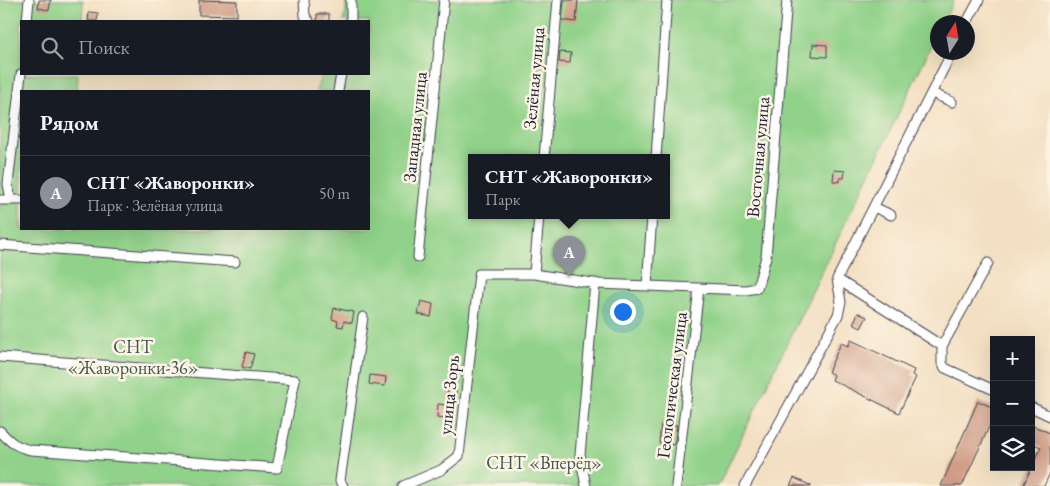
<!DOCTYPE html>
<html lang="ru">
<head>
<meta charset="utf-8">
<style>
  :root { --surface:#171b24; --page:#242831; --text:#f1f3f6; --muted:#9ea1a6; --line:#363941; --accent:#8c9099 }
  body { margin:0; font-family:"EB Garamond",serif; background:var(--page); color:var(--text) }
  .controls { position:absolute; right:15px; bottom:15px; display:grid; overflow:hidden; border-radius:0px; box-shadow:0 5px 20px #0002 }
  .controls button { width:45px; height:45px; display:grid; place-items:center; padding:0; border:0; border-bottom:1px solid var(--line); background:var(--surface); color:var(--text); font:25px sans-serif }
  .compass { position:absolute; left:930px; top:15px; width:45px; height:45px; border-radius:50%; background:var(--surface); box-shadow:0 5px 20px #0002; rotate:11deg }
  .you { position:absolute; left:622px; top:311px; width:18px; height:18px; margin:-12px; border:4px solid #fff; border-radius:50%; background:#1a73e8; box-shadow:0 0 0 8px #1a73e833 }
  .badge { display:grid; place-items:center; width:32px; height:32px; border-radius:50%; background:var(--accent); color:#fff; font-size:16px; font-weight:700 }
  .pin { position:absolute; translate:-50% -41px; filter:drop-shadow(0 1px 2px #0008) }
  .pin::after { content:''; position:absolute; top:26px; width:18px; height:15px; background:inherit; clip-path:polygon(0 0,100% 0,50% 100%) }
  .popup { position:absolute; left:468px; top:154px; width:202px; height:65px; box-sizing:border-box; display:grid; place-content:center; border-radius:0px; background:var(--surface); filter:drop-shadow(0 1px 4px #0005); font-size:16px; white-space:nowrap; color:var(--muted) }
  .popup b { font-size:19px; color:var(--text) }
  .popup::after { content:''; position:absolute; left:50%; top:100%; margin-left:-10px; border:10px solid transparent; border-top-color:var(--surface) }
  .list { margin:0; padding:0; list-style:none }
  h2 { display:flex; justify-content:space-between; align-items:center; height:65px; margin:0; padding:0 20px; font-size:21px }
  h2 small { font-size:16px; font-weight:400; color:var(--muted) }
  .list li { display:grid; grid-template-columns:32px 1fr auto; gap:15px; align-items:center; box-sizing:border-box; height:75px; padding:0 20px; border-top:1px solid var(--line) }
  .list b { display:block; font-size:19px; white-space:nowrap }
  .list p { margin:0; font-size:16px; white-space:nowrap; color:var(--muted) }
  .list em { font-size:16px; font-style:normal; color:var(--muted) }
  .icon { flex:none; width:28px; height:28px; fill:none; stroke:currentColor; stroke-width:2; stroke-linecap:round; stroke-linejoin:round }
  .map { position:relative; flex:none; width:1050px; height:486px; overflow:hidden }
  .search { position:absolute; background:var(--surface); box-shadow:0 5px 20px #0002; left:20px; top:20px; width:350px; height:55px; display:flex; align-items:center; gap:12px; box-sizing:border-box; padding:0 18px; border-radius:0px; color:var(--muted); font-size:19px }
  .panel { position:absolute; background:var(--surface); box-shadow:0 5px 20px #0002; left:20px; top:90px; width:350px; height:140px; border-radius:0px }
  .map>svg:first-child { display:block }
</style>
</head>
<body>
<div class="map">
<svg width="1050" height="486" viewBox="0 0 1050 486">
  <rect width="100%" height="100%" fill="#fcf5e5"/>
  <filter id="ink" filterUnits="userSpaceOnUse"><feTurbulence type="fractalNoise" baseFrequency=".02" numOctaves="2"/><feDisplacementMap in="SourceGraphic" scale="10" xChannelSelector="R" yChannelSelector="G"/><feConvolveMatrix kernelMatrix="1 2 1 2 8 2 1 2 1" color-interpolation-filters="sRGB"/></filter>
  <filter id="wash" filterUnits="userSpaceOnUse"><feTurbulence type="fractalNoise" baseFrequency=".0096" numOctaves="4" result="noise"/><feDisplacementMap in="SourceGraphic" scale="20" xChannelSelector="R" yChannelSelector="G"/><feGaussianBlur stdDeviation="1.12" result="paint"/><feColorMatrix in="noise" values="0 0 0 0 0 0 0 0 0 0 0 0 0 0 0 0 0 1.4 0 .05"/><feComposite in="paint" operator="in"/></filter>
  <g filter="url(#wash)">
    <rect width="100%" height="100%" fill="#f3dfc1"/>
    <path fill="#90d289" stroke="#597a62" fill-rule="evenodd" d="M0,0H83L82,21H21V74H78L77,91H21V229H369V91H316L322,74H369V21H343L346,12V0H954L943,22H938L937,34L718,486H0ZM472,158H666V216H472Z"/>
    <g id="blocks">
      <path fill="#d09c85" d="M39,0H51L49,10L38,8Z
        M199,0L237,1V16L199,15Z
        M564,0H578L576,22L562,20Z
        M89,12L98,13L97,21H88Z
        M317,14H329V21H317Z
        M813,44L827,45V57L812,56Z
        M560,52L571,53L570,63L559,62Z
        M834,170L845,171L844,178H840V182L833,181Z
        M421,301L433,304L431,317L418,314Z
        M334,308L354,312L352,323L344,321L343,327L337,326L338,321L332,319Z
        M858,313L867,317L861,328L853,324Z
        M851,340L914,370L912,375L916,377L899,413L832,380L834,375L828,372L841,343L848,346Z
        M246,352L254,354L250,369L242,367Z
        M370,375L386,377L385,386L369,384Z
        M448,389H456V399H447Z
        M978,401L994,408V416L962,486H941Z
        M438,404L447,405L445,418L437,417Z
        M661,424L677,425L674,445L659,443Z
        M1031,425L1050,433V473L1044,486H1023L1041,447L1031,443Z
        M794,478L812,486H790Z"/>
    </g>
  </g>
  <g filter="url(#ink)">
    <use href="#blocks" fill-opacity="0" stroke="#413e4f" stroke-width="1"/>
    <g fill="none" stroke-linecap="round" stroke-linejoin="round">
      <defs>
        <path id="minor" d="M304,0L305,16L309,21
          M27,21L29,0
          M351,21V0
          M967,22L979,0
          M952,52L837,279L942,346L988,263
          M338,91L341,74
          M932,93L952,102
          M544,158L558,0
          M656,158L667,0
          M0,200H21
          M11,200L8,184L21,74
          M874,207L891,215
          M0,245L235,262
          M418,257L444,0
          M534,274L539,216
          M647,286L652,216
          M942,346V363L945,368L994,390
          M0,357L295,380L277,468L31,450C16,447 10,442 0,431
          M1031,407L1050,416
          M343,486L340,481L363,317
          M403,486L441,470L459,456L479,274H534L599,284L746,290L757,288L766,257L787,0
          M586,486L580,455L595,283
          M676,486L699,288
          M745,486L838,315L841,302L837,279"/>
      </defs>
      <use href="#minor" stroke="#413e4f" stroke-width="11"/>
      <use href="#minor" stroke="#fff" stroke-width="9"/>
    </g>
  </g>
  <g text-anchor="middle" stroke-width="5" stroke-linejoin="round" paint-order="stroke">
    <g font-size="18" fill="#22223b" stroke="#fcf5e5">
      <text transform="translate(534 78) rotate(-85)" y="6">Зелёная улица</text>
      <text transform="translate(415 127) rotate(-84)" y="6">Западная улица</text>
      <text transform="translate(758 157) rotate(-85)" y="6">Восточная улица</text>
      <text transform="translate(672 385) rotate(-83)" y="6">Геологическая улица</text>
      <text transform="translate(449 395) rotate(-84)" y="6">улица Зорь</text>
    </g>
    <g font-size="18" fill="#435752" stroke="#fcf5e5">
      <text x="133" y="353">СНТ<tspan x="133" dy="21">«Жаворонки-36»</tspan></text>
      <text x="544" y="469">СНТ «Вперёд»</text>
    </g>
  </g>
</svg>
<div class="controls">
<button>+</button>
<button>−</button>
<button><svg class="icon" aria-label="layers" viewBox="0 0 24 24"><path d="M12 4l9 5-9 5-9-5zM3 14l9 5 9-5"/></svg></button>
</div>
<svg class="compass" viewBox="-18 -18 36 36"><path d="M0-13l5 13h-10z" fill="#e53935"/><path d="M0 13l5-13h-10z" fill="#9ea1a6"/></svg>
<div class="you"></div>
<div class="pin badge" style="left:569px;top:277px">A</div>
<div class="popup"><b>СНТ «Жаворонки»</b>Парк</div>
<div class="search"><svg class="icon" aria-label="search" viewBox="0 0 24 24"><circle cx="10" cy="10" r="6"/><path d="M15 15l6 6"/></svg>Поиск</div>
<section class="panel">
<h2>Рядом<small></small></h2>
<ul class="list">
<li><span class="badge">A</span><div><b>СНТ «Жаворонки»</b><p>Парк · Зелёная улица</p></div><em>50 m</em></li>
</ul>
</section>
</div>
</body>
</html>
